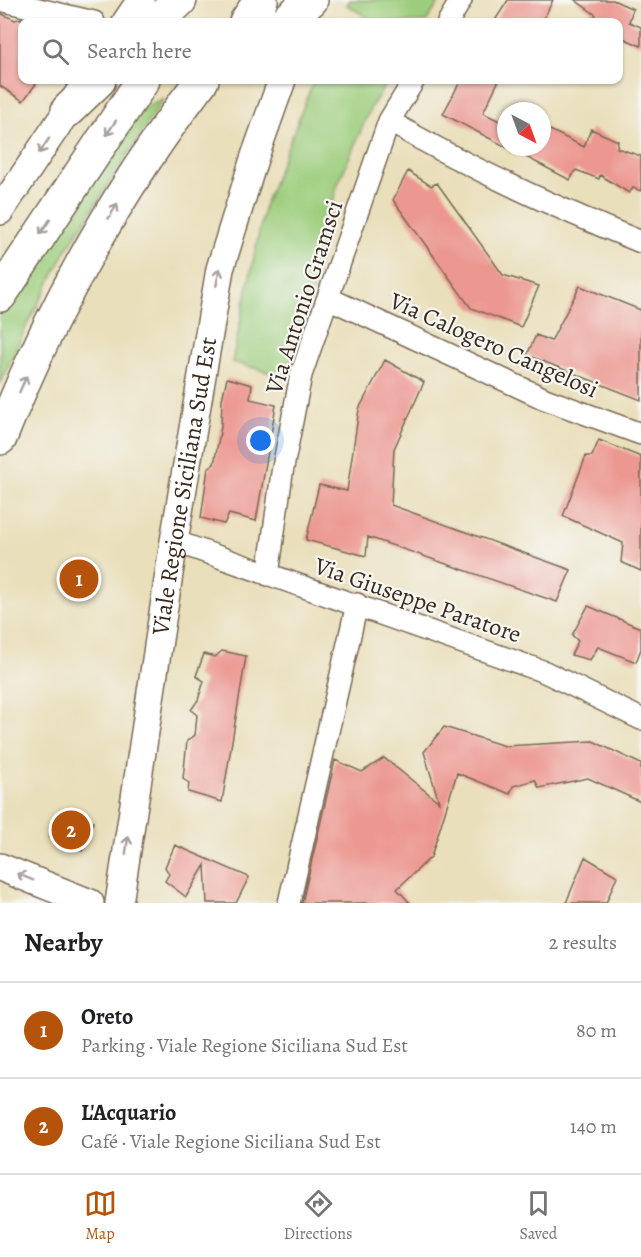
<!DOCTYPE html>
<html lang="en">
<head>
<meta charset="utf-8">
<style>
  :root { --surface:#fff; --page:#f6f6f6; --text:#202124; --muted:#757577; --line:#e0e0e0; --accent:#b45309 }
  body { margin:0; font-family:Alegreya,serif; background:var(--page); color:var(--text) }
  .compass { position:absolute; left:497px; top:102px; width:54px; height:54px; border-radius:50%; background:var(--surface); box-shadow:0 2px 4px #0004; rotate:139deg }
  .you { position:absolute; left:261px; top:441px; width:21px; height:21px; margin:-15px; border:4px solid #fff; border-radius:50%; background:#1a73e8; box-shadow:0 0 0 9px #1a73e833 }
  .badge { display:grid; place-items:center; width:39px; height:39px; border-radius:50%; background:var(--accent); color:#fff; font-size:20px; font-weight:700 }
  .pin { position:absolute; translate:-50% -50%; border:3px solid #fff; box-shadow:0 2px 6px #0006 }
  .list { margin:0; padding:0; list-style:none }
  h2 { display:flex; justify-content:space-between; align-items:center; height:78px; margin:0; padding:0 24px; font-size:26px }
  h2 small { font-size:20px; font-weight:400; color:var(--muted) }
  .list li { display:grid; grid-template-columns:39px 1fr auto; gap:18px; align-items:center; box-sizing:border-box; height:96px; padding:0 24px; border-top:2px solid var(--line) }
  .list b { display:block; font-size:22px; white-space:nowrap }
  .list p { margin:0; font-size:20px; white-space:nowrap; color:var(--muted) }
  .list em { font-size:20px; font-style:normal; color:var(--muted) }
  .icon { flex:none; width:33px; height:33px; fill:none; stroke:currentColor; stroke-width:2; stroke-linecap:round; stroke-linejoin:round }
  .map { position:relative; flex:none; width:641px; height:903px; overflow:hidden }
  .search { position:absolute; background:var(--surface); box-shadow:0 2px 4px #0004; left:18px; right:18px; top:18px; height:66px; display:flex; align-items:center; gap:15px; box-sizing:border-box; padding:0 21px; border-radius:12px; color:var(--muted); font-size:22px }
  .sheet { height:270px; background:var(--surface) }
  nav { display:flex; justify-content:space-around; align-items:center; box-sizing:border-box; height:84px; border-top:2px solid var(--line); background:var(--surface); font-size:16px; color:var(--muted) }
  nav a { display:grid; justify-items:center; gap:3px }
  nav .on { color:var(--accent) }
  .map>svg:first-child { display:block }
</style>
</head>
<body>
<div class="map">
<svg width="641" height="903" viewBox="0 0 641 903">
  <rect width="100%" height="100%" fill="#f6f6f2"/>
  <filter id="ink" filterUnits="userSpaceOnUse"><feTurbulence type="fractalNoise" baseFrequency=".0167" numOctaves="2"/><feDisplacementMap in="SourceGraphic" scale="12" xChannelSelector="R" yChannelSelector="G"/><feConvolveMatrix kernelMatrix="1 2 1 2 8 2 1 2 1" color-interpolation-filters="sRGB"/></filter>
  <filter id="wash" filterUnits="userSpaceOnUse"><feTurbulence type="fractalNoise" baseFrequency=".008" numOctaves="4" result="noise"/><feDisplacementMap in="SourceGraphic" scale="24" xChannelSelector="R" yChannelSelector="G"/><feGaussianBlur stdDeviation="1.35" result="paint"/><feColorMatrix in="noise" values="0 0 0 0 0 0 0 0 0 0 0 0 0 0 0 0 0 1.4 0 .05"/><feComposite in="paint" operator="in"/></filter>
  <g filter="url(#wash)">
    <rect width="100%" height="100%" fill="#eadfbb"/>
    <path fill="#9ccd7c" stroke="#6c7c4d" stroke-width="1.5" d="M350,0H441L426,22H374L347,5Z
      M314,80H389L371,107L337,186L310,299L287,377L232,362L265,204Z
      M163,99L67,249L26,327L0,384V317L133,114Z"/>
    <g id="blocks">
      <path fill="#ec9790" d="M508,0H553L542,22H494Z
        M575,0H613L633,9L629,22L641,27V46L618,36V22H591L596,15Z
        M0,13L15,20L22,18V80H39L23,101L0,86Z
        M461,80H499L483,113L506,124V147L443,114Z
        M542,126L584,147L591,129L618,141L617,148L641,156V191L633,188L629,193L600,175L599,179L576,170L570,180L507,147H542Z
        M408,171L431,186L437,183L503,275L539,286L521,327L471,308L417,233L393,200Z
        M580,286L641,310V400L527,355L536,335L551,341Z
        M385,360L424,382L394,449L391,505L571,570L557,602L368,537L366,556L306,540L319,485L347,491L359,409Z
        M227,378L252,385L250,399L276,405L256,521L229,514L224,524L201,518L208,468L214,464L221,427L222,399Z
        M599,440L641,457V571L621,562L623,543L563,516L586,456H592Z
        M588,606L641,628V649L636,662L598,647L590,660L571,655L578,641L572,635Z
        M222,651L246,656L222,802L188,792L189,783L183,779L187,741L195,735L197,715L191,710L198,700L204,681L196,676L204,654L215,657Z
        M444,727L505,746L593,741L641,764V802L588,778L539,788L535,780L513,786L510,794L457,773L431,857L397,889L410,903H302L335,760L362,772L384,758L439,802L424,752Z
        M60,810L93,822L82,851L49,838Z
        M175,845L249,877L236,903H207L205,865L186,897L165,881L169,874L165,867Z
        M585,857L617,876L606,903H566Z"/>
    </g>
  </g>
  <g filter="url(#ink)">
    <use href="#blocks" fill-opacity="0" stroke="#786955" stroke-width="1.5"/>
    <g fill="none" stroke-linecap="round" stroke-linejoin="round">
      <defs>
        <path id="minor" d="M0,0L94,22
          M448,22L461,0
          M389,121C470,169 554,207 641,242
          M328,298L545,399L641,434
          M174,541L545,672L641,719
          M268,575L282,473L301,375L389,121L414,80
          M289,903L357,604"/>
        <g id="tertiary">
          <path d="M126,22L141,0"/>
          <path d="M0,211L79,93"/>
          <path d="M0,867L90,903"/>
          <path id="s1" d="M119,903L174,541L220,269L254,159L282,80"/>
        </g>
        <path id="primary" d="M157,22L180,0
          M246,22L261,0
          M285,22L311,0
          M68,110L99,80
          M0,295L143,80
          M0,438C51,310 119,188 202,80"/>
      </defs>
      <use href="#minor" stroke="#786955" stroke-width="24"/>
      <use href="#tertiary" stroke="#786955" stroke-width="30"/>
      <use href="#primary" stroke="#786955" stroke-width="36"/>
      <use href="#minor" stroke="#fff" stroke-width="21"/>
      <use href="#tertiary" stroke="#fff" stroke-width="27"/>
      <use href="#primary" stroke="#fff" stroke-width="33"/>
    </g>
    <defs><path id="oneway-shaft" d="M-6 0H5M1.5-3L5.5 0L1.5 3" fill="none" stroke-width="1.6" stroke-linecap="round" stroke-linejoin="round" transform="scale(1.5)"/></defs>
    <g stroke="#a79f9a">
      <use href="#oneway-shaft" transform="translate(111 128) rotate(124)"/>
      <use href="#oneway-shaft" transform="translate(44 146) rotate(124)"/>
      <use href="#oneway-shaft" transform="translate(113 211) rotate(-59)"/>
      <use href="#oneway-shaft" transform="translate(45 227) rotate(124)"/>
      <use href="#oneway-shaft" transform="translate(218 277) rotate(-79)"/>
      <use href="#oneway-shaft" transform="translate(23 384) rotate(-66)"/>
      <use href="#oneway-shaft" transform="translate(127 845) rotate(-82)"/>
      <use href="#oneway-shaft" transform="translate(25 877) rotate(-158)"/>
    </g>
  </g>
  <g text-anchor="middle" stroke-width="4.5" stroke-linejoin="round" paint-order="stroke">
    <g font-size="24" fill="#3b2a1e" stroke="#f6f6f2">
      <text transform="translate(304 297) rotate(-72)" y="8">Via Antonio Gramsci</text>
      <text transform="translate(494 345) rotate(24)" y="8">Via Calogero Cangelosi</text>
      <text dy="8" stroke="none"><textPath href="#s1" startOffset="422">Viale Regione Siciliana Sud Est</textPath></text>
      <text transform="translate(418 600) rotate(19)" y="8">Via Giuseppe Paratore</text>
    </g>
  </g>
</svg>
<svg class="compass" viewBox="-18 -18 36 36"><path d="M0-13l5 13h-10z" fill="#e53935"/><path d="M0 13l5-13h-10z" fill="#757577"/></svg>
<div class="you"></div>
<div class="pin badge" style="left:79px;top:579px">1</div>
<div class="pin badge" style="left:71px;top:830px">2</div>
<div class="search"><svg class="icon" aria-label="search" viewBox="0 0 24 24"><circle cx="10" cy="10" r="6"/><path d="M15 15l6 6"/></svg>Search here</div>
</div>
<section class="sheet">
<h2>Nearby<small>2 results</small></h2>
<ul class="list">
<li><span class="badge">1</span><div><b>Oreto</b><p>Parking · Viale Regione Siciliana Sud Est</p></div><em>80 m</em></li>
<li><span class="badge">2</span><div><b>L'Acquario</b><p>Café · Viale Regione Siciliana Sud Est</p></div><em>140 m</em></li>
</ul>
</section>
<nav>
<a class="on"><svg class="icon" aria-label="map" viewBox="0 0 24 24"><path d="M3 6l6-2 6 2 6-2v14l-6 2-6-2-6 2zM9 4v14M15 6v14"/></svg>Map</a>
<a><svg class="icon" aria-label="directions" viewBox="0 0 24 24"><path d="M12 3l9 9-9 9-9-9zM9 14v-3h6M13 9l2 2-2 2"/></svg>Directions</a>
<a><svg class="icon" aria-label="saved" viewBox="0 0 24 24"><path d="M7 4h10v16l-5-4-5 4z"/></svg>Saved</a>
</nav>
</body>
</html>
